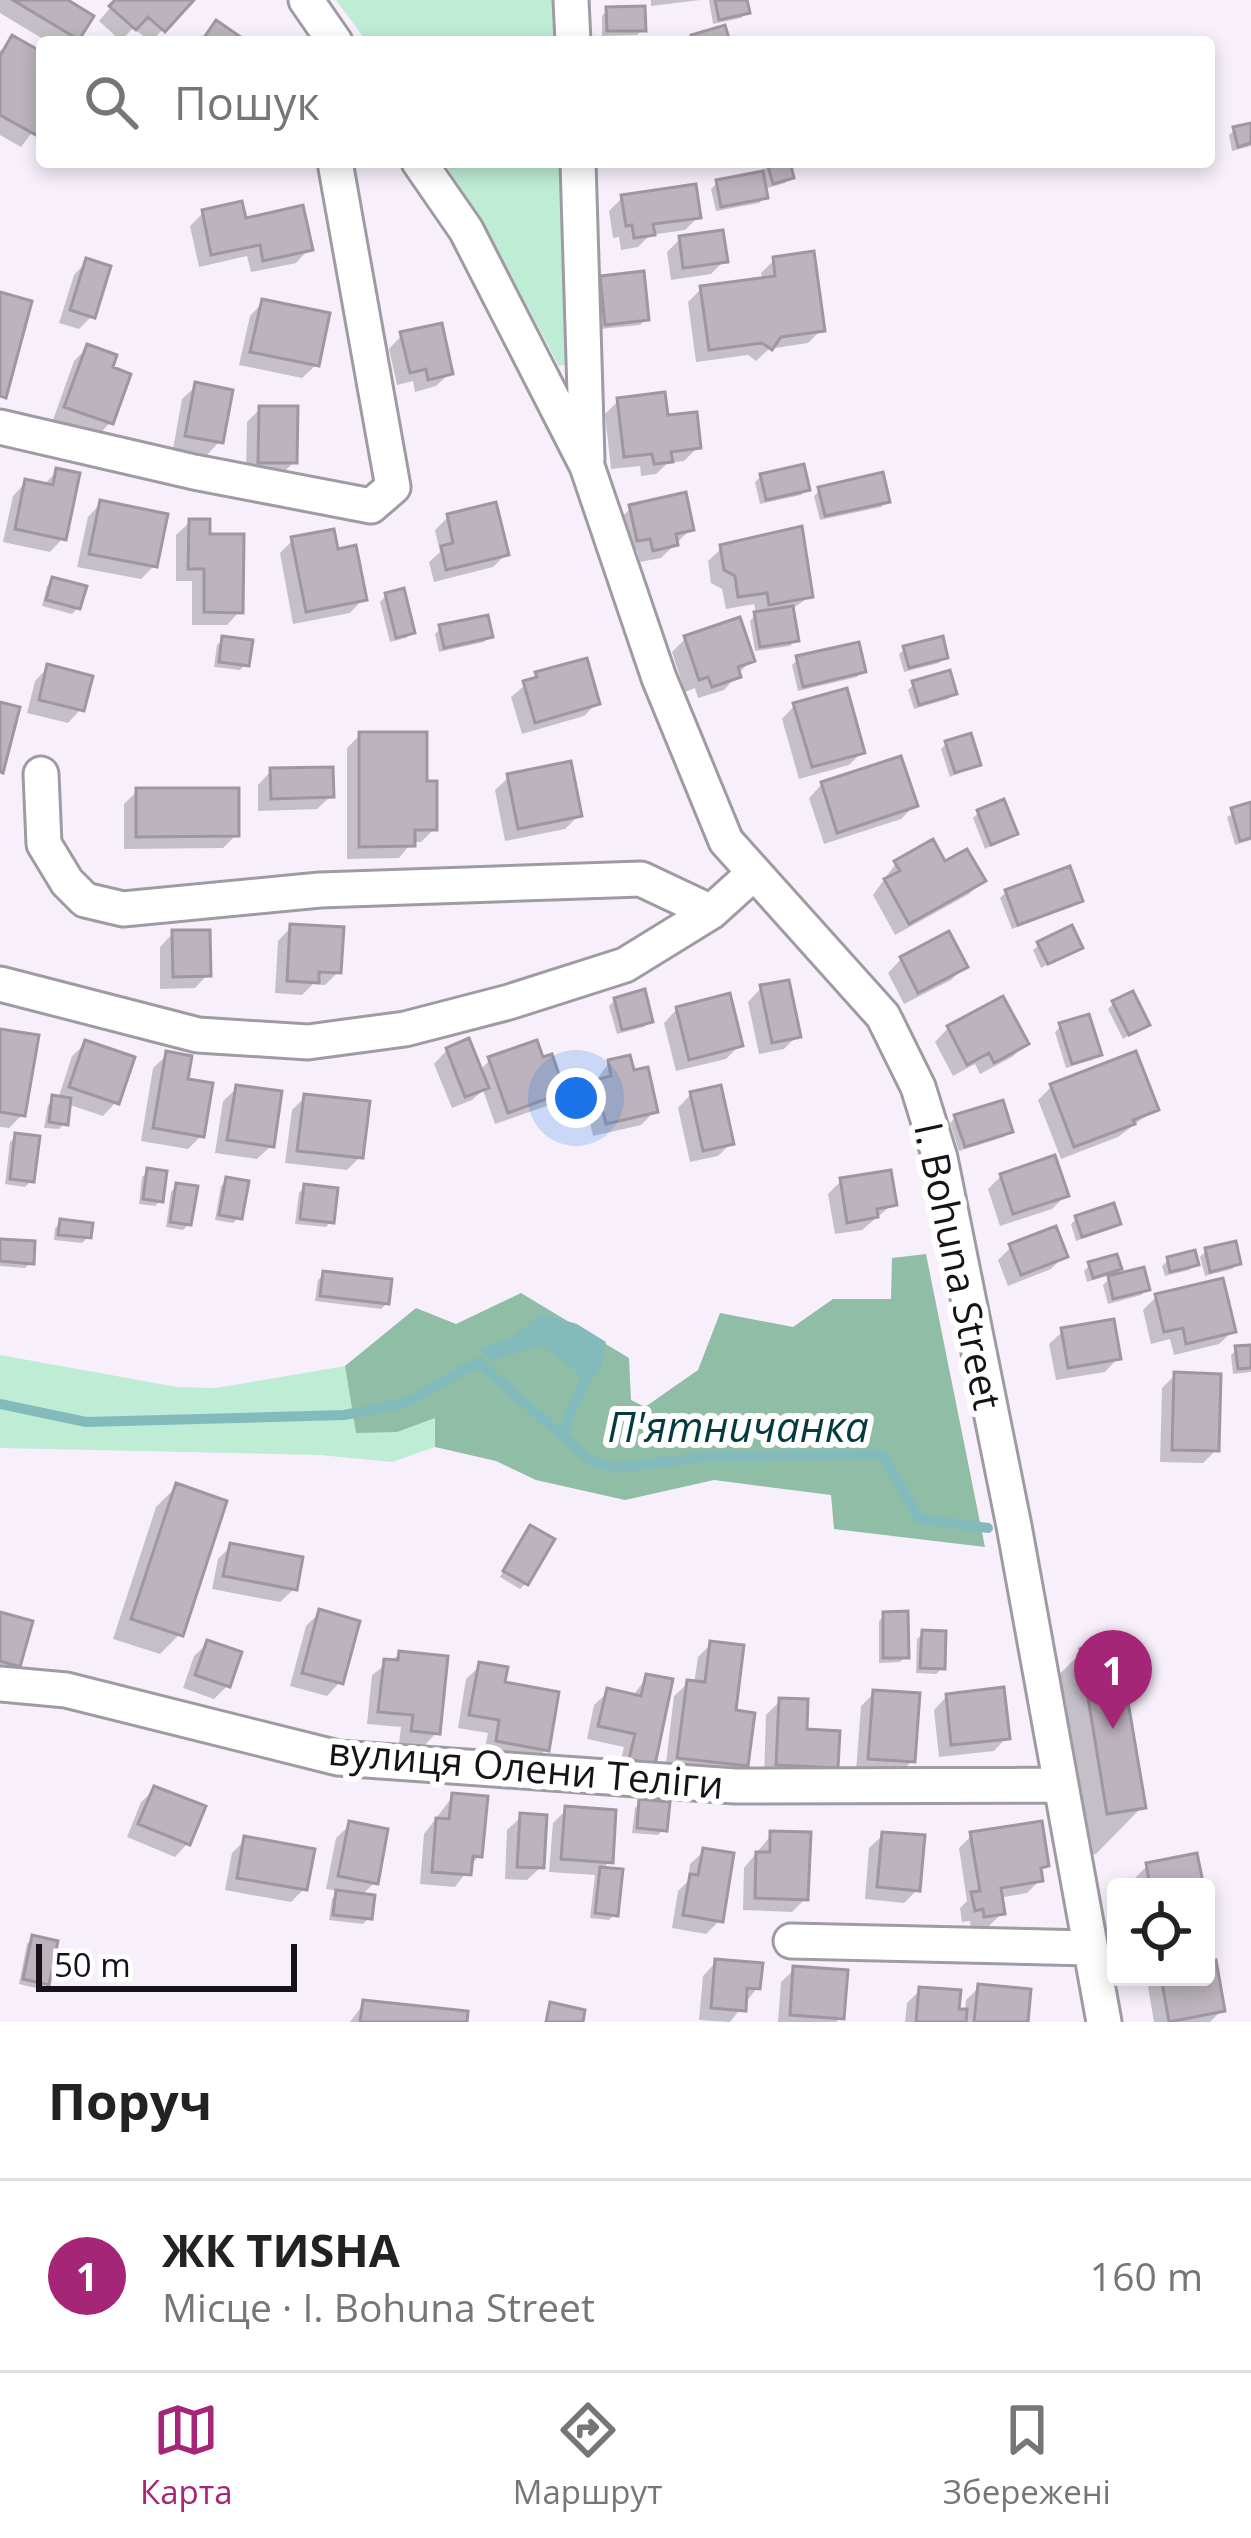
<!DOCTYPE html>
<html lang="uk">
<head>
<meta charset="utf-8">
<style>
  :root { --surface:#fff; --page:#f2f2f2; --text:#222; --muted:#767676; --line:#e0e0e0; --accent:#a52576 }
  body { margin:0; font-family:"Open Sans",sans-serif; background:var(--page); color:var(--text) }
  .controls { position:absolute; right:36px; bottom:36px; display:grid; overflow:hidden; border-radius:12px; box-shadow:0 6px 18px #0003 }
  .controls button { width:108px; height:108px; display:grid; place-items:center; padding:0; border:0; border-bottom:3px solid var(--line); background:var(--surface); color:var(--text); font:60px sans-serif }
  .scale { position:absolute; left:36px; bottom:30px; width:261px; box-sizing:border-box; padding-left:12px; border:6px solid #151317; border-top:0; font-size:33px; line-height:42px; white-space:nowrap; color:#151317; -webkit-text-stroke:9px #fff; paint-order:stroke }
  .you { position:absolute; left:576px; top:1098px; width:42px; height:42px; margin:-30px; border:9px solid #fff; border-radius:50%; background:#1a73e8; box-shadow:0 0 0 18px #1a73e833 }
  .badge { display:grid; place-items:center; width:78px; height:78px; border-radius:50%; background:var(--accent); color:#fff; font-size:39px; font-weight:700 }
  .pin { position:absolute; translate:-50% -99px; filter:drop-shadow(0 3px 6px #0008) }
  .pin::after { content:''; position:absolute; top:63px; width:42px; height:36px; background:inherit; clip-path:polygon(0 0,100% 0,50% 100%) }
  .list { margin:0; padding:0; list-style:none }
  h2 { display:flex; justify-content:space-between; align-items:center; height:156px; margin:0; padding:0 48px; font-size:51px }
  h2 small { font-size:39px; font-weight:400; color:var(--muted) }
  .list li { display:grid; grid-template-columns:78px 1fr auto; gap:36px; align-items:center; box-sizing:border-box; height:192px; padding:0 48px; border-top:3px solid var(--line) }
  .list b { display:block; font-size:45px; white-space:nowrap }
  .list p { margin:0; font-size:39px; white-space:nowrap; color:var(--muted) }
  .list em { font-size:39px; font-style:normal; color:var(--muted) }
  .icon { flex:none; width:66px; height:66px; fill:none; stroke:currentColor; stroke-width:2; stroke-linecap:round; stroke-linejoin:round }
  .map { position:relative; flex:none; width:1251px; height:2022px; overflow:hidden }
  .search { position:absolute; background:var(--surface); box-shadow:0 6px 18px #0003; left:36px; right:36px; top:36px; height:132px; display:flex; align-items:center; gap:30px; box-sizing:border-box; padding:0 42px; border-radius:12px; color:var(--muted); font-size:45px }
  .sheet { height:348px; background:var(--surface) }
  nav { display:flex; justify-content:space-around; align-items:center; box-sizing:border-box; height:168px; border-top:3px solid var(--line); background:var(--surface); font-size:33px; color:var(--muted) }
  nav a { display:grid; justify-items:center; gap:6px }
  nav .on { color:var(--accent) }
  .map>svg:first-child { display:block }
</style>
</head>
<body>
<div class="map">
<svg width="1251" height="2022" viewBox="0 0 1251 2022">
  <rect width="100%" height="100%" fill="#f7f0fb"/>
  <path fill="#beecd5" d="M336,0H552L554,42H367Z
    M444,162H560L570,364L559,366L482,222Z
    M0,1355L177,1387L216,1388L345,1366L356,1433L436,1418L435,1447L392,1462L320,1455L0,1448Z"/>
  <path fill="#8fbda6" d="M926,1254L985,1547L834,1529L831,1495L714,1480L625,1500L536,1480L496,1461L435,1447V1418L397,1432L356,1433L345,1366L416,1308L456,1324L521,1293L629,1358L631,1400L645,1407L698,1370L720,1313L793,1327L833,1299H891L892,1258Z"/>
  <path fill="#83bbbd" d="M542,1314L577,1324L606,1342L600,1370L582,1390L578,1373L541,1345L492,1361L479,1349L512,1337Z"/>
  <path fill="#0003" d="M0,0H62L77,39L74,42H48L0,13Z
    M117,0H190L151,42L133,28L121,41L99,21Z
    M651,0H700L651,6Z
    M709,0H744L747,12L741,18L713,24Z
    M607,10L643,29L637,35L602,36V16Z
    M13,39L42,55V119L21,147L0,135V51Z
    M1251,126V146L1232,151L1229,135L1235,130Z
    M787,162L791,178L785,183L764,189L765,197L759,203L716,211L711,189L717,183Z
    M622,198L698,217L685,230L650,235L638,247L621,250L619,237L613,238L609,211Z
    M203,213L244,221L309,249L296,263L251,272L247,256L199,267L190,226Z
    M680,239L724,261L711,274L671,280L667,252Z
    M774,260L821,330L808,343L769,349L756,361L748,355L696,362L688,302L701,289L762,280L761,273Z
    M87,261L92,316L79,329L59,323L74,275Z
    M601,279L646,319L640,325L600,329L595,285Z
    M263,302L316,365L302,378L239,365L250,316Z
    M402,335L450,373L436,386L415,392L413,381L397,385L389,349Z
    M88,347L110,423L97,436L53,420L74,361Z
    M196,386L220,441L207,455L173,449L182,399Z
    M618,401L665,419L698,447L684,461L668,463L656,474L641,476L640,466L611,469L605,414Z
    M260,409L294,462L281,475H246L247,422Z
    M57,471L63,538L50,552L3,542L13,496L26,482L43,486Z
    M761,476L807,489L801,495L760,504L755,482Z
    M820,490L887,501L881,507L820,520L814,496Z
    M101,503L154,566L141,579L77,567L88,517Z
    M631,508L691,529L661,558L640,562L637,550L625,553L618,521Z
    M448,517L506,554L493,567L434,582L429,562L440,552L435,530Z
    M190,522L207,537L240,611L227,625H192V581H176V535Z
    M293,540L335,552L363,599L350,613L293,624L280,553Z
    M722,548L810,596L791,610L796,640L790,646L755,651L750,621L756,614L754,604L726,609L722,589L711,583L708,561Z
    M53,580L78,608L72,614L42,606L47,586Z
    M386,596L412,632L406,638L390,642L380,602Z
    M441,628L490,636L484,642L439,652L435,634Z
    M686,638L751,660L724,690L698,698L695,688L685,692L672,652Z
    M223,639L246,664L240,670L214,667L217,645Z
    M905,649L945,657L939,663L904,672L899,654Z
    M798,659L863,671L857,677L798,691L792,665Z
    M48,667L81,709L68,723L27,713L35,681Z
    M537,675L597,703L584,716L522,734L511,697Z
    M914,684L954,693L948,699L914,709L908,690Z
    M795,705L862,752L849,765L799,779L782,719Z
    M360,735L424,784L434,829L421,842H412L399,858L347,859V748Z
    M947,743L978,764L950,777L941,749Z
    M271,771L331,796L317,809L258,811V785Z
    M509,777L579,815L565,829L505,841L495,790Z
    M822,784L914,806L901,819L824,844L809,798Z
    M137,791L236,835L223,848L124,849V804Z
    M1251,806V840L1235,845L1227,817Z
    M979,812L1014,834L985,849L973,818Z
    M896,863L944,865L982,881L969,894L895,935L873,895Z
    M1006,892L1079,900L1073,906L1012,929L1000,898Z
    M291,927L338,972L325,985L313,984L302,995L275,993L278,941Z
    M173,933L208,974L195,988L160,989V947Z
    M1039,945L1079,947L1041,968L1033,950Z
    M901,959L964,967L951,980L904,1004L888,973Z
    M761,988L797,1036L784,1049L759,1054L748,1002Z
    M615,1000L650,1021L644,1027L617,1034L609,1006Z
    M1114,1003L1146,1024L1123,1039L1108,1009Z
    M677,1009L740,1045L726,1059L676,1071L664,1023Z
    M1061,1026L1098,1054L1092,1060L1066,1068L1055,1032Z
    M948,1028L1026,1044L1012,1057L980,1074L975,1064L953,1076L935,1042Z
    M0,1032L22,1115L9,1128L0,1127Z
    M86,1043L116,1102L103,1116L67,1104L65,1123L59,1129L44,1128L48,1105L58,1099L72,1056Z
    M447,1050L479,1071L490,1060L562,1092L549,1105L495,1124L483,1090L472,1100L452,1108L434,1064Z
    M167,1055L184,1081L201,1136L188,1149L141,1141L153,1068Z
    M609,1063L632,1073L655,1111L641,1125L593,1136L584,1096Z
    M1051,1087L1155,1109L1118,1137L1061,1159L1038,1100Z
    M237,1088L271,1146L257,1159L215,1153L223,1101Z
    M691,1094L731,1143L718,1156L690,1162L678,1108Z
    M305,1097L360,1157L347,1170L285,1163L292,1110Z
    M956,1117L1010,1131L1004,1137L959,1151L950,1123Z
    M16,1136L31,1181L25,1187L5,1184L10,1142Z
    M148,1172L161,1200L155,1206L139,1204L142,1177Z
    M1001,1176L1065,1196L1052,1209L1000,1226L988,1189Z
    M227,1180L239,1217L233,1223L215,1220L221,1186Z
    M842,1180L893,1204L862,1230L835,1234L828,1194Z
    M177,1186L189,1224L183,1230L166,1227L171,1192Z
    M305,1187L331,1221L326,1227L295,1224L299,1193Z
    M1077,1218L1117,1224L1111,1229L1076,1241L1071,1224Z
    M61,1223L88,1237L82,1243L54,1240L55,1228Z
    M0,1242L31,1262L25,1268L0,1266Z
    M1011,1247L1064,1256L1051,1269L1008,1286L998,1260Z
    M1206,1251L1238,1263L1232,1269L1205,1276L1200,1257Z
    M1168,1260L1195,1264L1189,1270L1165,1276L1162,1266Z
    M1090,1265L1119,1268L1113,1274L1087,1282L1084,1271Z
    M324,1274L387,1303L381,1309L315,1301L318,1280Z
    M1109,1279L1147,1289L1141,1295L1108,1304L1103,1285Z
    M1156,1297L1233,1331L1219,1344L1174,1355L1170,1339L1151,1344L1143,1310Z
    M1063,1331L1118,1358L1105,1372L1056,1380L1049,1344Z
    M1251,1348V1372L1233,1374L1231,1355L1237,1349Z
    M1175,1375L1216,1450L1203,1463L1160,1462L1162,1388Z
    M176,1487L180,1634L160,1654L113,1639L156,1507Z
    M525,1534L526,1583L520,1589L500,1577Z
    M231,1546L294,1589L280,1602L212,1589L218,1559Z
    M319,1613L340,1682L327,1696L290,1686L306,1626Z
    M0,1615L18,1665L4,1678L0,1677Z
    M885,1615L906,1656L900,1662L879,1663V1621Z
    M923,1633L942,1668L936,1674L916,1673L917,1639Z
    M208,1643L227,1686L214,1699L183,1688L194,1656Z
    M711,1644L746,1765L732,1778L665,1771L674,1696L688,1683L694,1684L698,1657Z
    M1082,1652L1142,1807L1096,1854L1061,1859L1035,1698Z
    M400,1654L437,1732L424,1746L399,1743L401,1727L367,1724L372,1675Z
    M480,1666L502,1684L546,1749L533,1763L484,1754L488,1733L458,1728L466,1679Z
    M647,1677L652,1763L618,1772L624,1747L587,1739L594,1705L608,1692L632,1697Z
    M874,1693L912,1761L899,1774L856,1771L861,1706Z
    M947,1696L1007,1737L994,1751L939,1757L934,1710Z
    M780,1701L835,1767L822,1780L764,1778L766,1715Z
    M155,1789L188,1843L175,1857L127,1837L141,1802Z
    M453,1796L479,1855L455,1887L420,1884L424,1834Z
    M641,1802L664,1829L658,1835L632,1833L635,1808Z
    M566,1810L610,1861L601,1870L615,1914L609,1920L590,1918L595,1875L549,1872L553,1823Z
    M521,1817L541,1867L527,1880L505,1879L507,1830Z
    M350,1825L375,1882L361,1896L369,1918L363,1924L329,1920L332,1899L339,1891L326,1889L336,1838Z
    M772,1834L805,1899L792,1912L743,1910L744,1868Z
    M883,1835L917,1890L904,1903L865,1899L869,1848Z
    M972,1835L1045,1865L1039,1871L1040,1880L1027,1893L999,1898L1002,1913L988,1927L971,1929L970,1921L962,1922L960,1908L967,1901L959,1848Z
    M245,1840L304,1889L291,1902L225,1890L232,1853Z
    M704,1851L720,1920L706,1934L672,1928L678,1891L688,1881L690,1864Z
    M1147,1866L1201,1887H1135L1134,1879Z
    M33,1938L46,1983L40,1989L19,1984L27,1944Z
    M716,1962L757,1988L730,2022L699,2020L703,1976Z
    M1206,1965L1222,2010L1210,2022H1154L1148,1987L1157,1977H1206Z
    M795,1969L841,2018L836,2022H778L781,1982Z
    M979,1987L1025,2022H905L907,2003L920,1990L956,2011L965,2012L966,2000Z
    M364,2003L464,2022H350Z"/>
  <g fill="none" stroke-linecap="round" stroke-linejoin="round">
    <path stroke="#83bbbd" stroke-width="10" d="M0,1404L86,1422L344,1415L406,1403L478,1362L591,1461L617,1468L710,1456L883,1455L919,1519L988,1528
      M562,1435L585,1379"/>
  </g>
  <path fill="#bcb3bc" stroke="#9f969f" stroke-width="3" d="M13,0H68L94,16L79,40Z
    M115,0H194L165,32L148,17L136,30L109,6Z
    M715,0H747L750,13L719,20Z
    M645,6L646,31H607L606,7Z
    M216,20L245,40L244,42H201Z
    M725,25L730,42H692L691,35Z
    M12,35L42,52V126L36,135L0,115V56Z
    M1251,123V143L1238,147L1233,127Z
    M790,162L794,178L773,184L767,163Z
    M763,171L768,198L721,207L716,180Z
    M696,184L701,218L653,224L655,235L634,238L632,225L626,226L621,195Z
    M242,201L246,218L303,205L313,250L263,261L260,245L211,255L202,210Z
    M723,230L728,262L683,268L679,236Z
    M814,251L825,331L781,337L772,350L762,343L709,350L700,286L775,276L773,257Z
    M86,258L111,266L95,318L70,310Z
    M644,271L649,320L605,325L600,276Z
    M0,292L32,301L6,398L0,396Z
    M262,299L330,313L319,366L250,352Z
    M442,323L453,374L428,380L426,369L410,373L400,332Z
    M87,344L117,355L113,367L131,374L113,424L64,407Z
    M195,382L233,390L223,443L185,436Z
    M665,392L668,415L697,412L701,448L671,452L673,462L654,464L652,454L624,457L617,398Z
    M259,406H298L297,463H258Z
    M804,464L810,490L766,500L760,474Z
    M56,468L80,473L66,540L15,529L25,479L53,485Z
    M883,472L890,502L825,516L818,487Z
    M686,492L694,530L676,534L678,545L653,551L650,539L637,541L629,505Z
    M100,500L168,514L157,567L89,554Z
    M496,502L509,555L446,570L441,546L453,543L447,514Z
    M189,519H210V534H244L243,613L204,612V569H188Z
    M802,526L813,597L769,605L767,593L738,597L735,576L724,570L720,545Z
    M334,529L338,549L356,545L367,600L306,612L291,537Z
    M52,577L87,586L80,609L46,600Z
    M404,588L415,633L396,638L385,593Z
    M793,606L799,641L760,647L754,612Z
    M488,615L493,637L444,648L439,625Z
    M740,617L755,661L738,667L741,677L712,687L708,677L699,680L684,636Z
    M222,636L253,640L249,666L219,662Z
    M943,636L948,658L909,668L903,646Z
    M859,642L866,672L803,687L796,656Z
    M587,658L600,704L535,723L523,681L537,677L535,672Z
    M47,664L93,676L84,711L39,700Z
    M950,670L957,694L919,705L912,681Z
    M847,688L865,753L812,767L793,703Z
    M0,702L20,707L3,773L0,772Z
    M359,732H427V781H437V830H415V846L359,847Z
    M971,733L981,765L955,773L945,741Z
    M901,756L918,806L837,833L821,782Z
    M571,761L582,816L518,829L507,774Z
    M333,767L334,797L271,799L270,768Z
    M136,788H239V836L136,837Z
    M1004,799L1018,834L991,845L977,810Z
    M1251,802V838L1240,841L1231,808Z
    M933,839L945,861L967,849L986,881L909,924L884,879L900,871L894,861Z
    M1070,866L1083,901L1018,925L1005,890Z
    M290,924L344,927L341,973L319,972V983L287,981Z
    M1072,925L1083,948L1048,964L1037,942Z
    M172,930H210L211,976L173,977Z
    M949,931L968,967L918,993L900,957Z
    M789,980L801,1037L772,1043L760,985Z
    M645,989L653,1022L622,1030L614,998Z
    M1133,991L1150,1025L1129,1035L1112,1001Z
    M730,993L743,1046L689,1060L676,1007Z
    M1003,996L1029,1044L994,1063L989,1053L967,1065L947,1026Z
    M1089,1014L1102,1055L1072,1064L1059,1023Z
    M0,1029L39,1035L25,1116L0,1112Z
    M469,1038L489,1088L465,1097L446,1048Z
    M85,1040L135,1057L119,1104L69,1087Z
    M537,1040L543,1057L552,1054L565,1092L508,1113L488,1057Z
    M166,1051L192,1056L188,1079L213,1083L204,1137L153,1128Z
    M1136,1051L1159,1110L1133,1120L1135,1124L1074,1147L1050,1084Z
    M630,1055L634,1070L648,1067L658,1112L606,1124L595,1080L611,1076L608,1060Z
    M236,1085L282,1091L274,1147L227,1140Z
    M721,1085L734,1144L703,1151L690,1092Z
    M304,1094L370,1101L363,1158L297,1151Z
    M52,1095L71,1098L68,1125L49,1122Z
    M1003,1100L1013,1132L965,1147L954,1115Z
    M15,1133L40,1136L34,1182L10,1179Z
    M1055,1155L1069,1196L1013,1214L1000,1174Z
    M147,1168L167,1171L163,1202L143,1199Z
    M891,1170L897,1205L877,1209L878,1217L847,1223L840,1178Z
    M226,1177L249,1181L242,1219L219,1215Z
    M176,1183L198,1186L191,1225L170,1222Z
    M304,1184L338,1188L334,1223L300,1219Z
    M1114,1203L1121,1224L1082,1237L1075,1216Z
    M60,1219L93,1223L91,1238L58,1235Z
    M1056,1226L1068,1257L1021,1275L1009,1244Z
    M0,1239L35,1241L34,1264L0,1261Z
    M1236,1241L1241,1264L1210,1272L1205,1248Z
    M1195,1250L1199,1265L1170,1272L1167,1257Z
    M1117,1254L1122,1269L1093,1278L1088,1262Z
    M1144,1267L1150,1290L1113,1299L1108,1276Z
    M323,1271L392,1279L389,1304L320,1296Z
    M1223,1278L1236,1332L1186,1344L1183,1328L1164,1332L1155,1294Z
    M1114,1319L1121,1359L1068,1368L1061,1328Z
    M1251,1345V1368L1238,1369L1235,1346Z
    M1174,1372L1221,1374L1219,1451L1172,1450Z
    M176,1483L227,1501L183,1636L131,1619Z
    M530,1525L555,1539L528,1585L503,1571Z
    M230,1543L303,1557L297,1590L223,1576Z
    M319,1609L360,1621L343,1684L302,1673Z
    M908,1611L909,1658H883V1612Z
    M0,1612L33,1621L20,1667L0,1661Z
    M922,1630L946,1631L945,1669L920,1668Z
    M207,1640L242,1652L230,1687L195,1675Z
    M710,1641L744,1645L736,1710L755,1713L748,1766L677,1758L687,1680L705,1682Z
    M1118,1643L1146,1808L1107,1814L1080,1649Z
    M399,1651L448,1656L440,1734L411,1731L413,1715L378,1712L384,1659L398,1660Z
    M479,1662L508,1667L505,1682L559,1692L549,1751L496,1741L499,1720L469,1715Z
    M646,1674L673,1679L655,1765L629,1759L635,1734L598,1726L607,1688L641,1696Z
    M1004,1687L1010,1739L951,1745L946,1694Z
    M873,1690L920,1693L915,1762L868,1759Z
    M779,1698L808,1699L807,1729L840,1731L838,1768L776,1765Z
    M154,1786L206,1806L190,1845L138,1824Z
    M452,1793L488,1796L482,1857L473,1856L471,1875L432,1872L436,1818L449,1819Z
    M639,1799L670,1802L667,1831L637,1828Z
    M565,1806L616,1810L613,1863L561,1859Z
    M520,1813L547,1815L544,1868L517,1867Z
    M349,1821L388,1829L378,1884L338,1876Z
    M1042,1821L1049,1866L1041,1868L1043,1881L1001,1888L1005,1914L984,1917L983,1909L975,1911L971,1892L980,1891L970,1832Z
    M770,1831L811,1832L808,1900L755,1898L756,1852H770Z
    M882,1832L925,1835L920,1891L877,1887Z
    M244,1836L315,1849L307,1890L237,1878Z
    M703,1848L734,1853L723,1922L683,1915L690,1874L698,1875Z
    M1197,1853L1204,1887H1150L1146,1863Z
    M600,1867L623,1869L618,1916L595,1913Z
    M336,1890L375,1895L372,1919L333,1915Z
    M32,1935L58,1941L49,1985L23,1979Z
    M715,1959L763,1963L760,1989L747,1988L746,2011L711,2008Z
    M1216,1960L1225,2011L1169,2022L1161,1977H1206V1962Z
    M793,1966L848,1970L844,2019L790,2015Z
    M978,1984L1031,1989L1028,2022H974Z
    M919,1987L961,1990L959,2009H967L966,2022H916Z
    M363,2000L468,2011L467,2022H360Z
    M550,2002L585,2010L583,2022H546Z"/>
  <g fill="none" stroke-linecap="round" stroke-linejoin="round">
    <defs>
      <path id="minor" d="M306,0L335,42
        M571,0L573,42
        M419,162L466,230L587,466L659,678L726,841L883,1016L918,1087L940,1158L1014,1526L1104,2022
        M578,162L587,459
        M0,427L194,472L371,506L393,487L335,162
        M41,774L44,844L67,882L85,900L123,909L320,890L641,879L711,912
        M0,984L198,1035L308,1042L405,1029L509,1002L625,965L711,912L754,873
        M0,1684L66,1690L338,1758L735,1786L1059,1785
        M791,1941L1090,1948"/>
    </defs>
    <use href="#minor" stroke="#a09aa4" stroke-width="39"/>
    <use href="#minor" stroke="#fff" stroke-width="33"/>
  </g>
  <g text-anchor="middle" stroke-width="12" stroke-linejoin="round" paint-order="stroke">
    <g font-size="39" fill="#151317" stroke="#fff">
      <text transform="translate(958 1266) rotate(78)" y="14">I. Bohuna Street</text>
      <text transform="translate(526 1768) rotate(5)" y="14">вулиця Олени Теліги</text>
    </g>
    <g font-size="42" font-style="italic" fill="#043b3e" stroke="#fff">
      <text x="738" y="1442">П'ятничанка</text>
    </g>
  </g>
</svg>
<div class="controls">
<button><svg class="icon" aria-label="locate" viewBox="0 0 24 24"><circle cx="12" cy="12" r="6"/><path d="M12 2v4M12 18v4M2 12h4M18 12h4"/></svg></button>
</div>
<div class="scale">50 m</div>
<div class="you"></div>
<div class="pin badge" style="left:1113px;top:1729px">1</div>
<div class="search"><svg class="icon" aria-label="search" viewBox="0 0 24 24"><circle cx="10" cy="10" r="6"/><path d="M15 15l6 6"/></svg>Пошук</div>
</div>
<section class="sheet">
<h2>Поруч<small></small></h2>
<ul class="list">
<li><span class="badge">1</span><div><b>ЖК ТИSHA</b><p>Місце · I. Bohuna Street</p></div><em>160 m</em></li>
</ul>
</section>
<nav>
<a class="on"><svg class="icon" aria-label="map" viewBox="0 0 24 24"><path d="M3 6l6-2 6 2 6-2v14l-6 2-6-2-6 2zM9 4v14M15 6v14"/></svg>Карта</a>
<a><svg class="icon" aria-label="directions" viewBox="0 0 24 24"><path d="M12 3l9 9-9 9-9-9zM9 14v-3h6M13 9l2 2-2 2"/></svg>Маршрут</a>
<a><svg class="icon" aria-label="saved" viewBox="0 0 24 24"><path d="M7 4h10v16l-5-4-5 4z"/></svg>Збережені</a>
</nav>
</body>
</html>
